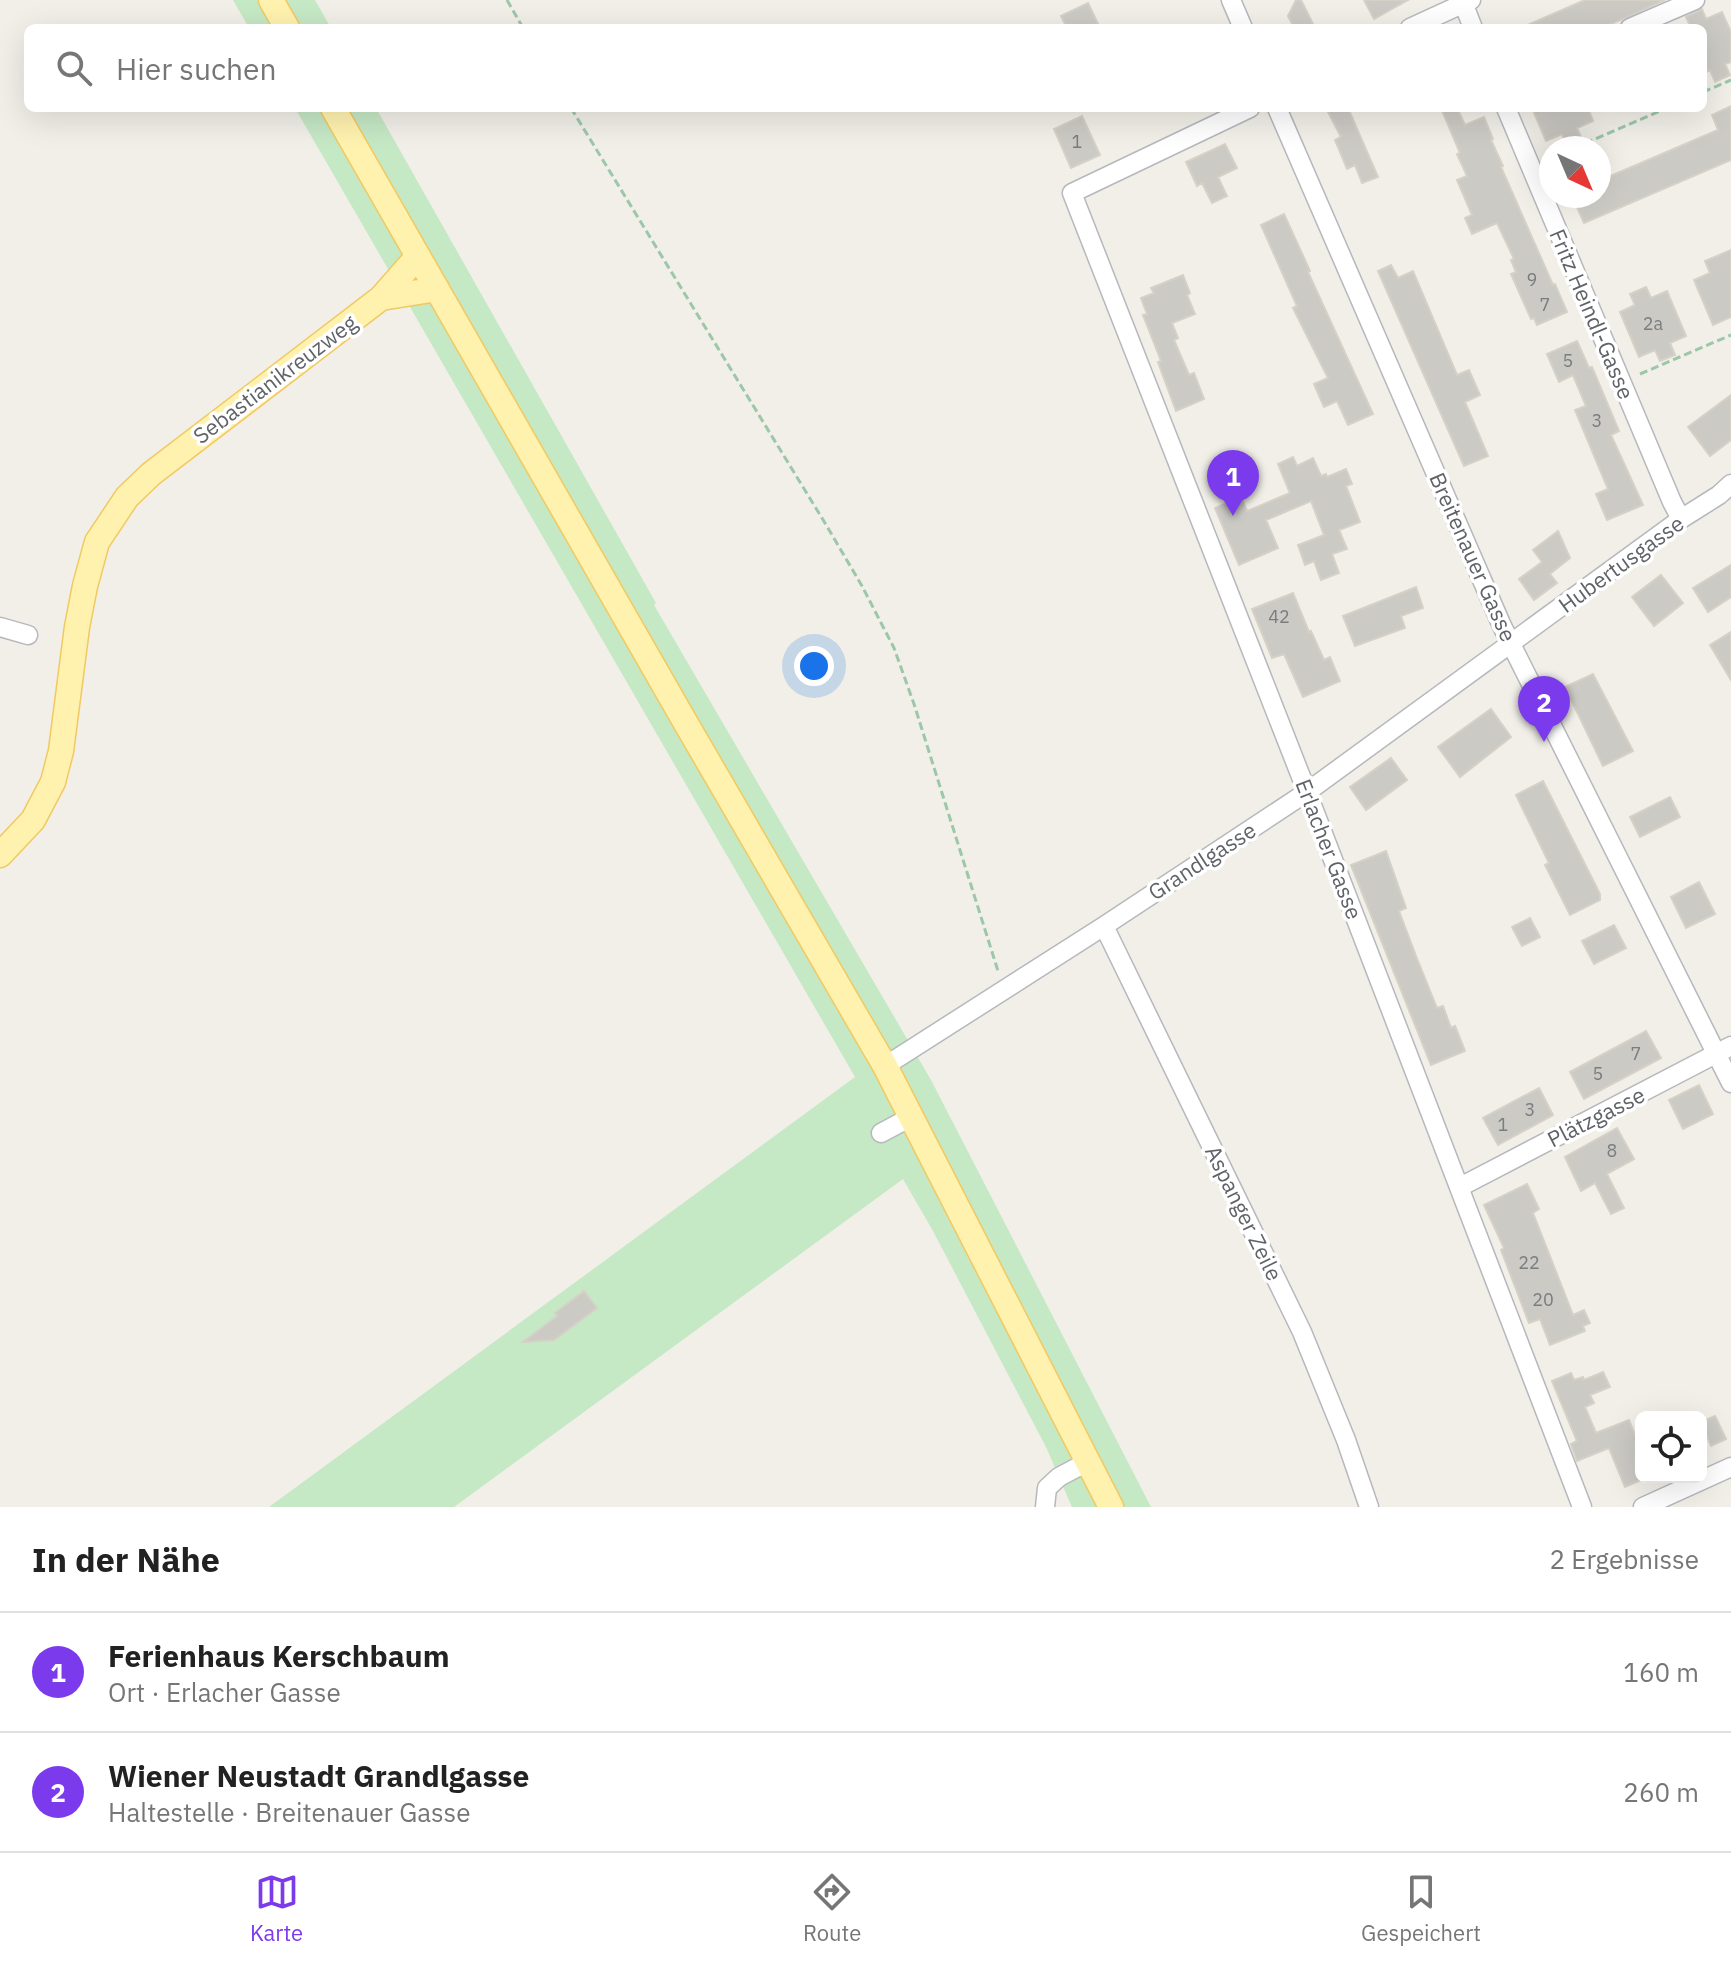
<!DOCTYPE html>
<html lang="de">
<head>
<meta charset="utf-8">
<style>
  :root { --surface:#fff; --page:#f6f6f6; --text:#222; --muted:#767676; --line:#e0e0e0; --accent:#7c3aed }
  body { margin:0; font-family:"IBM Plex Sans",sans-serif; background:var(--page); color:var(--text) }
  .controls { position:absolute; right:24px; bottom:24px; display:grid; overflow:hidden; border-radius:12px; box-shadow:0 8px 32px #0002 }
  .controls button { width:72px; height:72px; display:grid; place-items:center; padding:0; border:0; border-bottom:2px solid var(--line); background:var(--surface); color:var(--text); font:40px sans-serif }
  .compass { position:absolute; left:1539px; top:136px; width:72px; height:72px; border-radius:50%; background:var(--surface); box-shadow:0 8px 32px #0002; rotate:136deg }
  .you { position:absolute; left:814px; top:666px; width:28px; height:28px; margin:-20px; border:6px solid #fff; border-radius:50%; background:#1a73e8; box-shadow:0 0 0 12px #1a73e833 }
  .badge { display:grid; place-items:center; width:52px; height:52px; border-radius:50%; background:var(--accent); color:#fff; font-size:26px; font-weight:700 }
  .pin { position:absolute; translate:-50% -66px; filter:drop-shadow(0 2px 4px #0008) }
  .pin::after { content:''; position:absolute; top:42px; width:28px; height:24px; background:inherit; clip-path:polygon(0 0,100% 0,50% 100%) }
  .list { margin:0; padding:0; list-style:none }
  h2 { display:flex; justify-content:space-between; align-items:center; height:104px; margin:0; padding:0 32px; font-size:34px }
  h2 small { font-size:26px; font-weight:400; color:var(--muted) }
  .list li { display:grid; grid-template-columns:52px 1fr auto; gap:24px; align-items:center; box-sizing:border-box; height:120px; padding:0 32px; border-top:2px solid var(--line) }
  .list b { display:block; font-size:30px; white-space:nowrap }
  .list p { margin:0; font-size:26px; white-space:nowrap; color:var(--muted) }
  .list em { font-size:26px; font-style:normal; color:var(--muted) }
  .icon { flex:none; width:44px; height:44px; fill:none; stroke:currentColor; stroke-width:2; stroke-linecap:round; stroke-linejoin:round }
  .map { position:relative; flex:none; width:1731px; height:1507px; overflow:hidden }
  .search { position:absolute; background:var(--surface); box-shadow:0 8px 32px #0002; left:24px; right:24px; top:24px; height:88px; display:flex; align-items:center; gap:20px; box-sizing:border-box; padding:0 28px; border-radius:12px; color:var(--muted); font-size:30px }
  .sheet { height:344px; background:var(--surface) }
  nav { display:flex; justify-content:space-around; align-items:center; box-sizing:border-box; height:112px; border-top:2px solid var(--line); background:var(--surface); font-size:22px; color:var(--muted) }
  nav a { display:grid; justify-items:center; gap:4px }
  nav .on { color:var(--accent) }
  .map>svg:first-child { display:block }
</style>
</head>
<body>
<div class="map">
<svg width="1731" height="1507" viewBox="0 0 1731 1507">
  <rect width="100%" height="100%" fill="#f1efe8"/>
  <path fill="#c5e8c5" d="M233,0H257L273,28H249Z
    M286,0H315L331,28H302Z
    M295,108H376L656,603L654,605L931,1080L1151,1507H1072L1046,1447L933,1231L903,1179L454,1507H269L855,1077Z"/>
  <path fill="#cccac5" stroke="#d6d1c6" stroke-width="2" d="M1296,0H1301L1315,28H1294L1288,16Z
    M1364,0H1408L1374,19Z
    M1585,0H1665L1602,28H1521Z
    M1088,3L1100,28H1067L1061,16Z
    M1702,9L1706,19L1722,12L1731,32V62L1725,64L1730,75L1715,82L1710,70L1703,74V28H1691L1686,17Z
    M1731,106V160L1584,223L1572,196H1599V181L1718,130L1712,115Z
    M1326,108H1348L1378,177L1362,183L1355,165L1347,169L1335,140L1341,137Z
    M1441,108H1457L1465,125L1484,117L1493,139L1491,140L1503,166L1501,167L1553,285L1555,284L1567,312L1537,325L1534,318L1531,319L1511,274L1516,272L1511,260L1514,259L1497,223L1472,234L1465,218L1472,215L1457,180L1467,176L1457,154L1460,153Z
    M1532,108H1588L1593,121L1577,128L1582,139L1567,146L1562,134L1546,141Z
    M1082,116L1100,155L1071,168L1054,129Z
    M1225,144L1237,168L1218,177L1227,196L1212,203L1202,183L1197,186L1186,162Z
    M1284,214L1310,271L1308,272L1373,414L1348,425L1337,401L1324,407L1314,384L1328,378L1293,308L1297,306L1261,225Z
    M1731,250V317L1713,325L1694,280L1710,273L1705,261Z
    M1391,265L1398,278L1413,271L1457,375L1469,370L1480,395L1465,402L1488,456L1464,466L1378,271Z
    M1183,275L1190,293L1187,295L1195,314L1172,323L1178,338L1174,340L1189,375L1194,373L1204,399L1176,411L1158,362L1161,361L1143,315L1147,314L1141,298L1154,293L1151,288Z
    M1646,287L1651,298L1667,291L1686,336L1670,343L1675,355L1660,361L1655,350L1639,357L1620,312L1635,305L1630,294Z
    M1577,341L1589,368L1592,367L1619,431L1611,435L1643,505L1607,520L1596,494L1608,489L1575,410L1586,406L1573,375L1559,382L1547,354Z
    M1731,395V440L1710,456L1688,427Z
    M1293,457L1297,466L1313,458L1321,476L1326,474L1327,477L1346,469L1352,484L1346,486L1360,522L1339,530L1347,549L1332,554L1339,573L1321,580L1314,561L1305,565L1298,545L1324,535L1311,501L1266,520L1278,548L1239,565L1215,508L1241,497L1247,511L1290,493L1278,464Z
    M1558,531L1570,558L1550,574L1557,583L1534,600L1519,579L1542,562L1533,550Z
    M1731,565V597L1708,612L1693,588Z
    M1661,575L1683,603L1654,626L1632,597Z
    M1416,587L1423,608L1401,616L1405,628L1355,646L1343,616Z
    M1293,593L1309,632L1311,631L1324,660L1330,657L1340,681L1303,697L1284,654L1272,658L1252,609Z
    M1731,632V680L1710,645Z
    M1593,674L1633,751L1603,766L1565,687Z
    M1491,709L1511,737L1460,777L1438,747Z
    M1391,758L1407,780L1366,810L1350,787Z
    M1543,781L1600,894V900L1570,915L1545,865L1549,863L1516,795Z
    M1670,797L1680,817L1640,837L1630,817Z
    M1386,851L1406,908L1399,911L1416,956L1437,1008L1443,1006L1451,1028L1455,1026L1465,1051L1431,1065L1351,865Z
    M1699,882L1715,914L1686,928L1671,897Z
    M1530,918L1540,937L1522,946L1512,927Z
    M1614,925L1626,948L1594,964L1582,941Z
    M1646,1031L1661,1058L1584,1099L1570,1072Z
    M1699,1085L1713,1114L1683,1129L1669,1100Z
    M1539,1088L1553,1115L1498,1145L1483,1118Z
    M1617,1128L1634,1159L1607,1174L1624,1208L1611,1214L1595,1183L1581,1191L1565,1157Z
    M1527,1184L1539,1209L1533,1213L1573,1315L1584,1310L1590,1323L1583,1326L1585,1331L1550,1345L1540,1319L1529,1323L1501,1250L1504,1248L1484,1205Z
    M584,1291L597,1308L554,1340L523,1342L557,1316L555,1313Z
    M1603,1372L1610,1387L1590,1395L1594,1403L1585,1407L1596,1433L1629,1420L1641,1449V1480L1625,1487L1609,1448L1577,1461L1571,1444L1577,1441L1552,1381L1571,1373L1574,1380L1583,1377L1584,1380Z
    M1715,1416L1726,1439L1711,1446L1701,1422Z"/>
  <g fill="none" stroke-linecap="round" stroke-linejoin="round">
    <defs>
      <path id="minor" d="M1231,0L1243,28
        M1462,0L1473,28
        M1410,28L1471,0
        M1630,28L1695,0
        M1250,108L1072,193L1307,792L1582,1507
        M1277,108L1502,626L1731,1083
        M1506,108L1672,502L1681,519
        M0,627L28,635
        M1104,926L1302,1332L1346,1440L1369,1507
        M885,1066L1104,926L1307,792L1681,519L1719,495L1731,484
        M881,1133L911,1117
        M1460,1187L1731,1046
        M1045,1507L1047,1488L1059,1477L1089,1461
        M1643,1507L1731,1467"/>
      <path id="major" d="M271,0L287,28
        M333,108L684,720L885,1066L1111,1507
        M381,298L418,256
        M0,855L33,820L53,782L61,751L77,627L85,586L97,542L127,497L151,474L381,298L437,289"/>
    </defs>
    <use href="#minor" stroke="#b5b8bc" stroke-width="21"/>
    <use href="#major" stroke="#f2c960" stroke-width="27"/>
    <path stroke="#9cc7a9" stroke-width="3" stroke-dasharray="8 4" stroke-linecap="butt" d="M507,0L523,28
      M1703,92L1731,80
      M571,108L825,523L862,586L894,648L914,704L998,971
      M1574,148L1667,108
      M1640,374L1731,335"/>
    <use href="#minor" stroke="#fff" stroke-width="18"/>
    <use href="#major" stroke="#fff2af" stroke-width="24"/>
  </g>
  <g text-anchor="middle" stroke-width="7" stroke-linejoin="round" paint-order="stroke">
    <g font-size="18" fill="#7a7d7f">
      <text x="1077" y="148">1</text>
      <text x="1532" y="286">9</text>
      <text x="1545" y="311">7</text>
      <text x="1653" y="330">2a</text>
      <text x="1568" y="367">5</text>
      <text x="1597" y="427">3</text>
      <text x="1279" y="623">42</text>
      <text x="1636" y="1060">7</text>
      <text x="1598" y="1080">5</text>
      <text x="1530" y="1116">3</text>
      <text x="1503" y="1131">1</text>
      <text x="1612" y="1157">8</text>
      <text x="1529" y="1269">22</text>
      <text x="1543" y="1306">20</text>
    </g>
    <g font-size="22" fill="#5f6368" stroke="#fff">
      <text transform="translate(1592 314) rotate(67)" y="8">Fritz Heindl-Gasse</text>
      <text transform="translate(275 379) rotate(-37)" y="8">Sebastianikreuzweg</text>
      <text transform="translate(1473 557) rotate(66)" y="8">Breitenauer Gasse</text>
      <text transform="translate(1621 564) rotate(-36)" y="8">Hubertusgasse</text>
      <text transform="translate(1329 849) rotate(69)" y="8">Erlacher Gasse</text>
      <text transform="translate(1202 861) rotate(-33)" y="8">Grandlgasse</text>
      <text transform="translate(1596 1117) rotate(-27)" y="8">Plätzgasse</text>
      <text transform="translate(1244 1213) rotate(64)" y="8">Aspanger Zeile</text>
    </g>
  </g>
</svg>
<div class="controls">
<button><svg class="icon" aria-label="locate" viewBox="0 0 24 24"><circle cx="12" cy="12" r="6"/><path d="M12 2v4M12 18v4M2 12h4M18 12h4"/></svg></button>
</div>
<svg class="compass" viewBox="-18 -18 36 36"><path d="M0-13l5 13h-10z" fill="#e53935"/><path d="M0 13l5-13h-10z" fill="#767676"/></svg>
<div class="you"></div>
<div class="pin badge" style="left:1233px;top:516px">1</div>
<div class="pin badge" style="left:1544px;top:742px">2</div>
<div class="search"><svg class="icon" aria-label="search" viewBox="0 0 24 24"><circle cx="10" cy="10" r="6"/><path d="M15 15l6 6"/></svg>Hier suchen</div>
</div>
<section class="sheet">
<h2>In der Nähe<small>2 Ergebnisse</small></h2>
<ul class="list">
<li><span class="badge">1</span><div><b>Ferienhaus Kerschbaum</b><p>Ort · Erlacher Gasse</p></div><em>160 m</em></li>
<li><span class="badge">2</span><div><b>Wiener Neustadt Grandlgasse</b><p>Haltestelle · Breitenauer Gasse</p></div><em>260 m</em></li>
</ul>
</section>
<nav>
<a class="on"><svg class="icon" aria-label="map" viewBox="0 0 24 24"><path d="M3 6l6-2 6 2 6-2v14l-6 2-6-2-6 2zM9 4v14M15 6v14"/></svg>Karte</a>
<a><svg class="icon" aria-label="directions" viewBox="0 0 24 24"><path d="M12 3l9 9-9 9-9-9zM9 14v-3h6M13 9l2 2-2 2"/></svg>Route</a>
<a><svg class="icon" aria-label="saved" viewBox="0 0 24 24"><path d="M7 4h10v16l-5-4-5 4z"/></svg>Gespeichert</a>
</nav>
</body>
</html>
